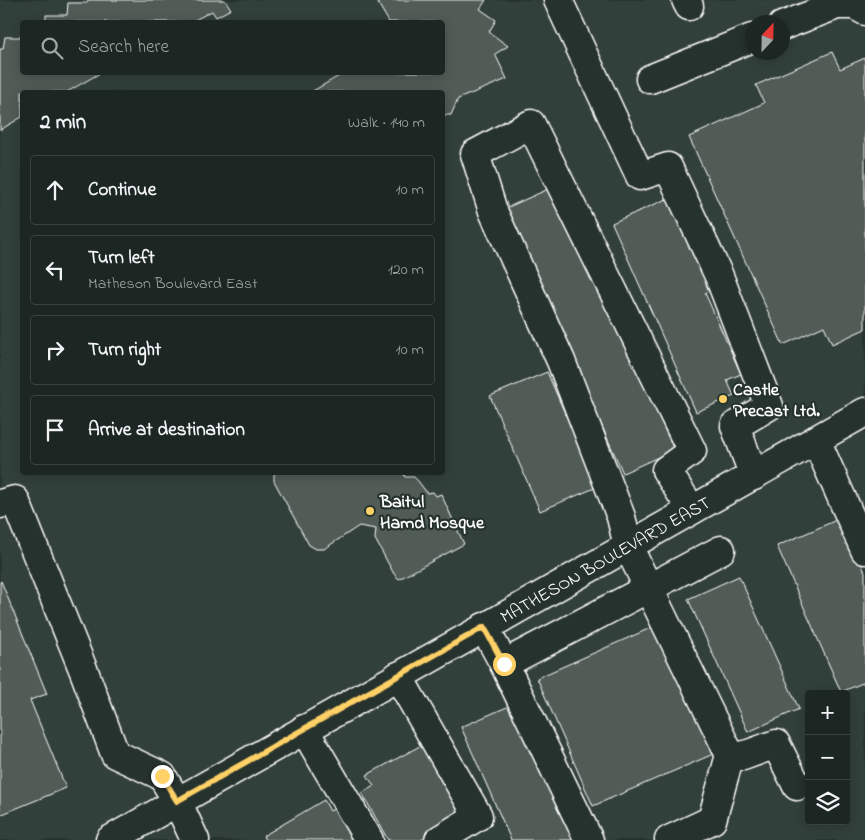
<!DOCTYPE html>
<html lang="en">
<head>
<meta charset="utf-8">
<style>
  :root { --surface:#1c2622; --page:#29322f; --text:#f1f3f6; --muted:#a0a5a5; --line:#3a4340 }
  body { margin:0; font-family:"Indie Flower",sans-serif; background:var(--page); color:var(--text) }
  .controls { position:absolute; right:15px; bottom:15px; display:grid; overflow:hidden; border-radius:5px; box-shadow:0 2px 12px #0003 }
  .controls button { width:45px; height:45px; display:grid; place-items:center; padding:0; border:0; border-bottom:1px solid var(--line); background:var(--surface); color:var(--text); font:25px sans-serif }
  .compass { position:absolute; left:745px; top:15px; width:45px; height:45px; border-radius:50%; background:var(--surface); box-shadow:0 2px 12px #0003; rotate:22deg }
  .stop { position:absolute; width:15px; height:15px; margin:-11px; border:4px solid #ffd166; border-radius:50%; background:#fff }
  .stop.end { background:#ffd166; border-color:#fff; box-shadow:0 1px 5px #0008 }
  .list { margin:0; padding:0; list-style:none }
  h2 { display:flex; justify-content:space-between; align-items:center; height:65px; margin:0; padding:0 20px; font-size:21px }
  h2 small { font-size:16px; font-weight:400; color:var(--muted) }
  .list li { display:grid; grid-template-columns:32px 1fr auto; gap:15px; align-items:center; box-sizing:border-box; height:70px; margin:0 10px 10px; padding:0 10px; border:1px solid var(--line); border-radius:5px }
  .list b { display:block; font-size:19px; white-space:nowrap }
  .list p { margin:0; font-size:16px; white-space:nowrap; color:var(--muted) }
  .list em { font-size:16px; font-style:normal; color:var(--muted) }
  .icon { flex:none; width:28px; height:28px; fill:none; stroke:currentColor; stroke-width:2; stroke-linecap:round; stroke-linejoin:round }
  .map { position:relative; flex:none; width:865px; height:840px; overflow:hidden }
  .search { position:absolute; background:var(--surface); box-shadow:0 2px 12px #0003; left:20px; top:20px; width:425px; height:55px; display:flex; align-items:center; gap:12px; box-sizing:border-box; padding:0 18px; border-radius:5px; color:var(--muted); font-size:19px }
  .panel { position:absolute; background:var(--surface); box-shadow:0 2px 12px #0003; left:20px; top:90px; width:425px; height:385px; border-radius:5px }
  .map>svg:first-child { display:block }
</style>
</head>
<body>
<div class="map">
<svg width="865" height="840" viewBox="0 0 865 840">
  <rect width="100%" height="100%" fill="#26332d"/>
  <filter id="ink" filterUnits="userSpaceOnUse"><feTurbulence type="fractalNoise" baseFrequency=".02" numOctaves="2"/><feDisplacementMap in="SourceGraphic" scale="10" xChannelSelector="R" yChannelSelector="G"/><feConvolveMatrix kernelMatrix="1 2 1 2 8 2 1 2 1" color-interpolation-filters="sRGB"/></filter>
  <g filter="url(#ink)">
    <path fill="#333f3a" fill-rule="evenodd" d="M0,0H865V840H0ZM22,22H442V72H22ZM752,22H782V52H752ZM22,92H442V472H22ZM809,694H846V821H809Z"/>
    <path fill="#515c57" stroke="#fff" d="M88,0H225L231,9L216,17L212,11L191,22H46V15H67L68,3H87Z
      M376,0H486L480,9L496,20L489,32L508,46L495,54L507,79L458,99L451,115H442V92H311L346,72H442V22H389Z
      M5,37H22V72H102L67,92H22V117L0,130V49H3Z
      M832,52L840,69L865,58V329L832,344L824,326L783,345L689,137L764,103L756,85Z
      M555,186L674,450L623,473L504,209Z
      M678,194L719,287L705,293L741,374L727,380L734,396L696,412L612,223Z
      M547,372L597,487L540,511L490,396Z
      M277,472H403L405,477H414L418,481L427,493L433,492L436,496L441,494L464,544L399,579L394,574L375,539L376,529L359,526L324,549H316L309,545L274,481V474Z
      M841,518L865,572V682L841,692L777,546Z
      M739,576L799,709L748,732L688,599Z
      M1,581L47,694L30,700L66,788L0,815V582Z
      M662,623L718,752L593,806L537,678Z
      M514,704L574,840H511L461,727Z
      M429,741L469,813L421,840H388L362,793L374,786L367,775Z
      M324,800L330,811L342,805L363,840H265L263,836Z"/>
    <g fill="none" stroke-linecap="round" stroke-linejoin="round">
      <defs>
        <g id="minor">
          <path d="M558,0L640,176L668,167L719,276L769,406L735,426L754,476"/>
          <path d="M686,0L689,6"/>
          <path d="M782,26L837,5H854L865,11"/>
          <path d="M650,79L752,38"/>
          <path d="M816,440L865,550"/>
          <path d="M0,504L15,500L85,674L115,754L162,776L177,801L195,840"/>
          <path d="M484,627L504,664L721,550"/>
          <path d="M504,664L589,840"/>
          <path d="M398,676L478,816L439,840"/>
          <path d="M304,729L369,840"/>
          <path d="M730,755L743,756L776,744L797,786"/>
          <path id="s1" d="M110,840L865,412"/>
          <path d="M669,840L712,820L730,755L628,546L621,517L561,361L493,211L475,154L531,124L692,451L666,470L692,510"/>
        </g>
      </defs>
      <use href="#minor" stroke="#fff" stroke-width="31"/>
      <use href="#minor" stroke="#26332d" stroke-width="28"/>
    </g>
  </g>
  <g fill="none" stroke-linecap="round" stroke-linejoin="round" filter="url(#ink)">
    <path stroke="#ffd166" stroke-width="6" d="M162,776L177,801L484,627L504,664"/>
  </g>
  <g fill="#ffd166" stroke="#26332d" stroke-width="2">
    <circle cx="723" cy="399" r="5"/>
    <circle cx="370" cy="511" r="5"/>
  </g>
  <g text-anchor="middle" stroke-width="4.5" stroke-linejoin="round" paint-order="stroke">
    <g font-size="18" font-weight="bold" fill="#fff" stroke="#26332d" text-anchor="start">
      <text x="733" y="395">Castle<tspan x="733" dy="21">Precast Ltd.</tspan></text>
      <text x="380" y="507">Baitul<tspan x="380" dy="21">Hamd Mosque</tspan></text>
    </g>
    <g font-size="18" fill="#fff" stroke="#26332d">
      <text dy="6" stroke="none"><textPath href="#s1" startOffset="569">MATHESON BOULEVARD EAST</textPath></text>
    </g>
  </g>
</svg>
<div class="controls">
<button>+</button>
<button>−</button>
<button><svg class="icon" aria-label="layers" viewBox="0 0 24 24"><path d="M12 4l9 5-9 5-9-5zM3 14l9 5 9-5"/></svg></button>
</div>
<svg class="compass" viewBox="-18 -18 36 36"><path d="M0-13l5 13h-10z" fill="#e53935"/><path d="M0 13l5-13h-10z" fill="#a0a5a5"/></svg>
<div class="stop" style="left:504px;top:664px"></div>
<div class="stop end" style="left:162px;top:776px"></div>
<div class="search"><svg class="icon" aria-label="search" viewBox="0 0 24 24"><circle cx="10" cy="10" r="6"/><path d="M15 15l6 6"/></svg>Search here</div>
<section class="panel">
<h2>2 min<small>Walk · 140 m</small></h2>
<ul class="list">
<li><svg class="icon" aria-label="ahead" viewBox="0 0 24 24"><path d="M12 20V5M6 11l6-6 6 6"/></svg><div><b>Continue</b></div><em>10 m</em></li>
<li><svg class="icon" aria-label="left" viewBox="0 0 24 24"><path d="M17 20v-9H6M10 6l-5 5 5 5"/></svg><div><b>Turn left</b><p>Matheson Boulevard East</p></div><em>120 m</em></li>
<li><svg class="icon" aria-label="right" viewBox="0 0 24 24"><path d="M7 20v-9h11M14 6l5 5-5 5"/></svg><div><b>Turn right</b></div><em>10 m</em></li>
<li><svg class="icon" aria-label="arrive" viewBox="0 0 24 24"><path d="M6 21V4h12l-3 4 3 4H6"/></svg><div><b>Arrive at destination</b></div></li>
</ul>
</section>
</div>
</body>
</html>
